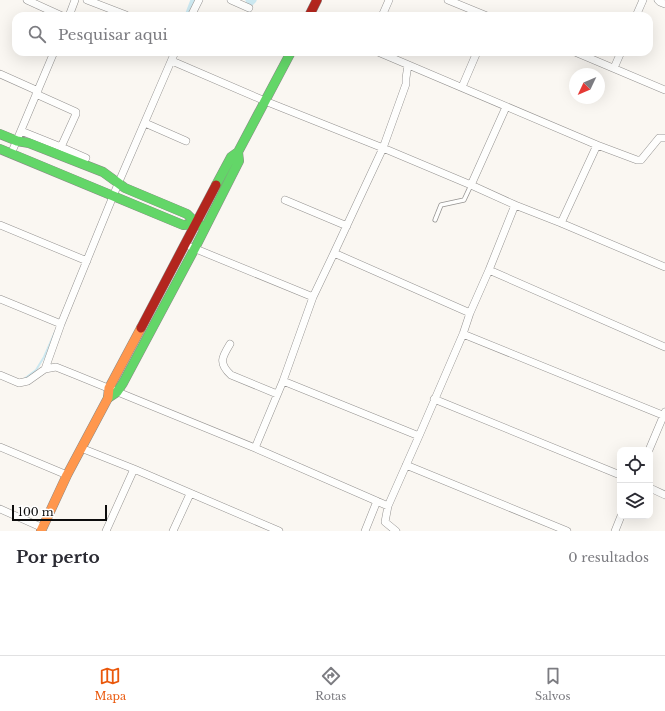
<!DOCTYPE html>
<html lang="pt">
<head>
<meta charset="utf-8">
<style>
  :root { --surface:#fff; --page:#f7f7f7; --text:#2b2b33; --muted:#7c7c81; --line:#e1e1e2; --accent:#ea580c }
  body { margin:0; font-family:"Libre Baskerville",serif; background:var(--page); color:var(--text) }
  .controls { position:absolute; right:12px; bottom:12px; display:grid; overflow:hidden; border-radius:8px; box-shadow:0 4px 16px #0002 }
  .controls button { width:36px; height:36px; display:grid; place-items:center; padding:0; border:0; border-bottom:1px solid var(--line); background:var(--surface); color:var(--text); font:20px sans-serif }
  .compass { position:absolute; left:569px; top:68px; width:36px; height:36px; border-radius:50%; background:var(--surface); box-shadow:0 4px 16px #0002; rotate:226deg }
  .scale { position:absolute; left:12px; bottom:10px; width:95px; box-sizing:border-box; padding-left:4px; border:2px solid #0d0d0d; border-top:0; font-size:11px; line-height:14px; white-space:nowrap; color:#0d0d0d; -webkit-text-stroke:3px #fff; paint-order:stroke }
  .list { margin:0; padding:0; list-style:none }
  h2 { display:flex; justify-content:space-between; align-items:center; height:52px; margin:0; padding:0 16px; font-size:17px }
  h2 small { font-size:13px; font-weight:400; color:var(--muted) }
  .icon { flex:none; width:22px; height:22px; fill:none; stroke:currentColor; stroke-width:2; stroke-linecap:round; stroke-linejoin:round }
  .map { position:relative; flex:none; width:665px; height:531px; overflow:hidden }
  .search { position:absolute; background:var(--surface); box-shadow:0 4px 16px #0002; left:12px; right:12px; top:12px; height:44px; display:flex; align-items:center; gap:10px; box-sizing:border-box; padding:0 14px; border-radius:12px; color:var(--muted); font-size:15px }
  .sheet { height:124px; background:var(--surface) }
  nav { display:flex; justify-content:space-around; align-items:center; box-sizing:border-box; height:56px; border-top:1px solid var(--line); background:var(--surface); font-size:11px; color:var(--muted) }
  nav a { display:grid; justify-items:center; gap:2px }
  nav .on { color:var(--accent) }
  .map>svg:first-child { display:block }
</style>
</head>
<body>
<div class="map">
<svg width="665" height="531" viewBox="0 0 665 531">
  <rect width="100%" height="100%" fill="#faf7f2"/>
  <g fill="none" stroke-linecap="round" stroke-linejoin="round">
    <path stroke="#cce8f0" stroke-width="2" d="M24,379L36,370L44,357L55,332"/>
    <path stroke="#cce8f0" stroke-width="7" d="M249,0L251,2L253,0
      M188,16L194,0"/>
    <defs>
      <path id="lane" d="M435,220L441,205L464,200L471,185"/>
      <path id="street" d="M27,0L62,16
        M87,0L126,15
        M231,0L249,8
        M448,0L487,16
        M658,0L660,2L665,4
        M69,16L75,0
        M191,16L199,0
        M382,16L389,0
        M636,16L643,0
        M378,52L597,145L637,160H641L659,138H665
        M575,52L665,90
        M172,61L265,101L383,148L471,185L515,205L561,223L665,267
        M614,68L621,52
        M0,74L38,91
        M462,87L477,52
        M36,94L76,112V114L61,147
        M145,123L186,141
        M21,131L61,147L86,158
        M11,154L54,52
        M471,185L506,107
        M285,200L347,226
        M561,223L597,145
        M0,225L87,261
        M191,247L313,297
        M334,253L470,313
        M489,270L665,347
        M0,299L61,324
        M463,334L665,416
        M230,344C222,357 218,363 231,375L277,394
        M45,369L56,367L76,375L255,448L388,506
        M0,375L19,383L28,381L45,369L61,324L118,184L175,52
        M283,381L419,436
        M434,399L620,475
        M0,447L67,475
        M81,448L134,469L279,531
        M255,448L283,381L313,297L334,253L383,148L406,84V78L408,65
        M649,450L665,412
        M406,465L567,531
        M650,488L665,495
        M0,509L43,528
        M106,531L134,469
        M173,531L190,494
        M365,531L377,501
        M396,531L385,522L388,506L419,436L463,334L470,313L489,270L515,205
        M615,531L621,516"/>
      <path id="fast" d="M0,134L17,141L29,143L103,172L125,188L187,214L196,223L200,225
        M0,149L183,225L195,224
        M216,185L231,157L238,152L291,52
        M108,398L117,392L123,383L195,248L239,161L238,152"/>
      <path id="slow" d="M41,531L67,475L108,398L109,388L141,328"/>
      <path id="jam" d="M309,16L317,0
        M141,328L216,185"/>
    </defs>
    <use href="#lane" stroke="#949290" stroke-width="5"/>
    <use href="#street" stroke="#949290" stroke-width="8"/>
    <use href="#fast" stroke="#8a8987" stroke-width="10"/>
    <use href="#slow" stroke="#8a8987" stroke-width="10"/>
    <use href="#jam" stroke="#8a8987" stroke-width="10"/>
    <use href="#lane" stroke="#fefefd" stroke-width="3.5"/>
    <use href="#street" stroke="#fefefd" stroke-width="7"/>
    <use href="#fast" stroke="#63d668" stroke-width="9"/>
    <use href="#slow" stroke="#ff974d" stroke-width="9"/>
    <use href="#jam" stroke="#b3261e" stroke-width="9"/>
  </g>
</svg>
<div class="controls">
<button><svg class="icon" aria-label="locate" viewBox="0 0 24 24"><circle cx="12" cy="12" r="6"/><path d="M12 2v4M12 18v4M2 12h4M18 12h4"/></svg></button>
<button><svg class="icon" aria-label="layers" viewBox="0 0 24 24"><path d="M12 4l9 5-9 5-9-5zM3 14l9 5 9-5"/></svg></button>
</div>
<svg class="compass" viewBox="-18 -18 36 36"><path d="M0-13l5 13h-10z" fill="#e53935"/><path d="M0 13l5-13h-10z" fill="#7c7c81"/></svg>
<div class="scale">100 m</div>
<div class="search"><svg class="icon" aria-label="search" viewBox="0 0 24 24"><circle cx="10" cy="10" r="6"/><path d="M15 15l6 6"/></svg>Pesquisar aqui</div>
</div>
<section class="sheet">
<h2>Por perto<small>0 resultados</small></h2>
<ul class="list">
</ul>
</section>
<nav>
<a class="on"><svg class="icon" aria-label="map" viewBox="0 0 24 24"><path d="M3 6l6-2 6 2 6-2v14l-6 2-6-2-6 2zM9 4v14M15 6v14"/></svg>Mapa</a>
<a><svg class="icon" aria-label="directions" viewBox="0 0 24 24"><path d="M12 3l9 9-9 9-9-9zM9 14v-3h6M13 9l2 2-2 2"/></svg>Rotas</a>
<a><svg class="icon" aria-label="saved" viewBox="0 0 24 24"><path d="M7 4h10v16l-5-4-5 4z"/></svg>Salvos</a>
</nav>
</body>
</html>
